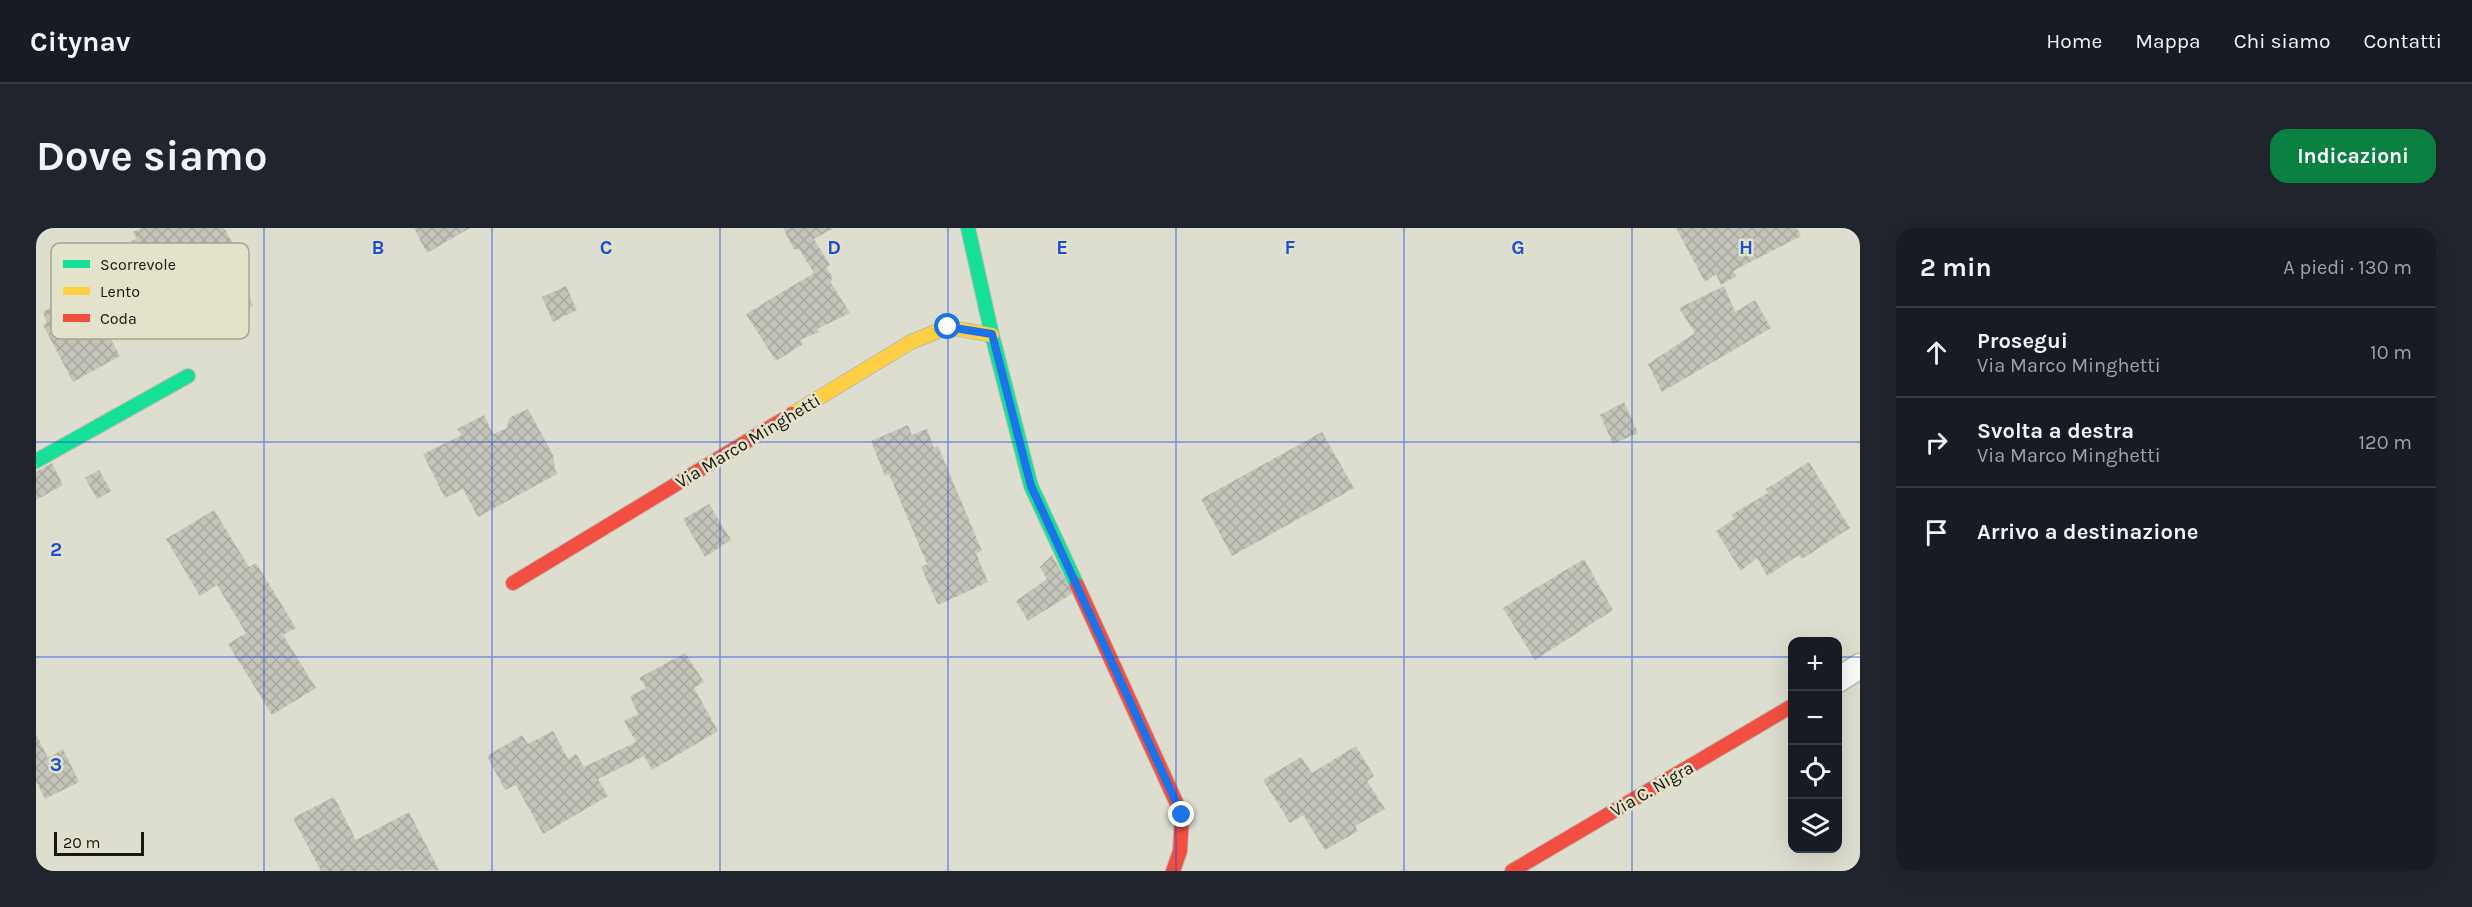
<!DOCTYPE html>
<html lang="it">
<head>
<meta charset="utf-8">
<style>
  :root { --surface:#171b24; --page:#20242c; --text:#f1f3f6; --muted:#9ea1a6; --line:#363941; --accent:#0b8043 }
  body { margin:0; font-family:Karla,sans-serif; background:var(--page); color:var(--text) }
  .controls { position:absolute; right:18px; bottom:18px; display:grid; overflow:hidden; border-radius:12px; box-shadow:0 6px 24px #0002 }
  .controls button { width:54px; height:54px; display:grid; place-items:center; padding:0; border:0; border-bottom:2px solid var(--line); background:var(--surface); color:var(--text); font:30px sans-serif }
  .scale { position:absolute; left:18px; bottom:15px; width:90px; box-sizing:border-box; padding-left:6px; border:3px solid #19180f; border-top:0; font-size:16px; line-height:21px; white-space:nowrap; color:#19180f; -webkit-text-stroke:4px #e3e2ca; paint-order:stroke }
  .stop { position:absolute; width:18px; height:18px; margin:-14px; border:4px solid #1a73e8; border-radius:50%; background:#fff }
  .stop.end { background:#1a73e8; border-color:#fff; box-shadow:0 2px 6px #0008 }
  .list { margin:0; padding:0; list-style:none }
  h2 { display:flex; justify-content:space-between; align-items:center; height:78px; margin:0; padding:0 24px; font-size:26px }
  h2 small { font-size:20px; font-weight:400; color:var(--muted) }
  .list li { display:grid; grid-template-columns:39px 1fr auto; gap:18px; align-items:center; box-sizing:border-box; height:90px; padding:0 24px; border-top:2px solid var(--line) }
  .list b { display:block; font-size:22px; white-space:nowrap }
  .list p { margin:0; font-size:20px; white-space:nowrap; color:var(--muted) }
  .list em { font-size:20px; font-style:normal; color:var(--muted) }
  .icon { flex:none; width:33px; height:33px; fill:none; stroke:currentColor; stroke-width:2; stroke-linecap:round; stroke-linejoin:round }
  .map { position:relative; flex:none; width:1824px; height:643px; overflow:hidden; border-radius:18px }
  header { display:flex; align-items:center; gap:36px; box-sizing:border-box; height:84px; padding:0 30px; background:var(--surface); border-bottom:2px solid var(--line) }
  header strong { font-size:28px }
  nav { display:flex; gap:33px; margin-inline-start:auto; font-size:21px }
  .intro { display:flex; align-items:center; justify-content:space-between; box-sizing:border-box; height:144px; padding:0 36px }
  h1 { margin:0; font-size:42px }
  .button { padding:15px 27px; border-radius:18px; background:var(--accent); color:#fff; font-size:21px; font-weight:700 }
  main { display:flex; gap:36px; padding:0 36px }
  aside { flex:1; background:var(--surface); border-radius:18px; box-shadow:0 6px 24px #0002 }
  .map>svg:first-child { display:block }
</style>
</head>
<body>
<header>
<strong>Citynav</strong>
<nav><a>Home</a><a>Mappa</a><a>Chi siamo</a><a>Contatti</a></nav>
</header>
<div class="intro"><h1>Dove siamo</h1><a class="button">Indicazioni</a></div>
<main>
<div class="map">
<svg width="1824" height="643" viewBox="0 0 1824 643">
  <defs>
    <pattern id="building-cross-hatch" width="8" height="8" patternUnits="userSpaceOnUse" patternTransform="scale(1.5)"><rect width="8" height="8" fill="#c4c4ba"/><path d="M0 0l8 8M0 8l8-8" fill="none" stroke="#a8a89f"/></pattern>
  </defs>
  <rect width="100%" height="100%" fill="#ddddd0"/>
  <path fill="url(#building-cross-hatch)" d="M106,0H188L214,43L204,47L217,78L161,110L143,78L146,74L135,51L117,56L95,13L101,11L97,4Z
    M378,0H434L391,25Z
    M747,0H798L778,11L794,37L790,39L796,48L795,55L814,85L781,101L783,104L764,112L767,116L740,133L710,86L778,45L763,21H758Z
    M1640,0H1761L1765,8L1697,43L1701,48L1685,57L1680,46L1669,54Z
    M530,58L541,82L517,94L506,69Z
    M1688,58L1699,84L1719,72L1735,100L1626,164L1612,136L1659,105L1643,80Z
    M47,60L84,128L37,154L7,97L11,95L7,84Z
    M1588,174L1602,205L1577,216L1564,187Z
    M492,181L517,227L519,241L521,246L442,289L427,261L409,270L387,226L426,207L421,201L448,187L457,206L471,200L473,190Z
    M872,197L876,207L891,201L898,220L902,218L946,323L940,325L952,354L902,377L885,339L891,336L853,246L849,248L835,213Z
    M1286,204L1318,260L1196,328L1165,271Z
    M1773,234L1814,300L1766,331L1763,327L1731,348L1721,330L1705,343L1680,303L1698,291L1695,287L1732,265L1730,261Z
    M16,235L27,257L0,272V244Z
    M63,242L75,263L61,271L49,250Z
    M673,276L695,312L669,329L647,291Z
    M178,282L213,339L220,335L260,400L247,407L280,460L236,487L192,416L210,405L181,357L164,368L130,311Z
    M1016,327L1037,365L992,393L980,373L1011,351L1004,339Z
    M1548,331L1577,382L1499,432L1467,380Z
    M649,425L668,454L658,460L682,503L616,542L608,528L562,551L572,568L507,606L480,557L469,562L451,528L486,507L492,516L517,503L532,531L540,526L548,539L600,514L588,493L602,486L594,468L610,460L603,450Z
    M0,506L12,530L27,521L43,554L9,571L0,553Z
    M1320,518L1338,548L1331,553L1349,581L1319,598L1322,603L1289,622L1267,587L1254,595L1227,552L1265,529L1276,545Z
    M298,569L320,612L373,584L403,642L285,643L257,590Z"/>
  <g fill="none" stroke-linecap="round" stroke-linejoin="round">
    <defs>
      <path id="street" d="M1802,452L1824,438"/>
      <path id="fast" d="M932,0L956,107L995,258L1041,357
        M0,233L152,148"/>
      <path id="slow" d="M756,186L875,114L912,99L956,107"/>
      <path id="jam" d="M477,355L756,186
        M1041,357L1146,587L1144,623L1137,643
        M1476,643L1756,478"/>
    </defs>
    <use href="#street" stroke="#bbbbb0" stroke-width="27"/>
    <use href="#fast" stroke="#bbbbb0" stroke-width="16"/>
    <use href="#slow" stroke="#bbbbb0" stroke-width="16"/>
    <use href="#jam" stroke="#bbbbb0" stroke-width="16"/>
    <use href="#street" stroke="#fafaf8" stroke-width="24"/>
    <use href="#fast" stroke="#16e098" stroke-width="14"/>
    <use href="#slow" stroke="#ffcf43" stroke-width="14"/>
    <use href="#jam" stroke="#f24e42" stroke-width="14"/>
  </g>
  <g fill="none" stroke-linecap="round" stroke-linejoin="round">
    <path stroke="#1a73e8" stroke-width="8" d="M912,99L956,106L995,258L1146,587"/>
  </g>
  <path fill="none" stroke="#1d4ed8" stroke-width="1.5" stroke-opacity="0.55" d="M228,0V643M456,0V643M684,0V643M912,0V643M1140,0V643M1368,0V643M1596,0V643M0,214H1824M0,429H1756M1802,429H1824"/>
  <g text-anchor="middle" stroke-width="5" stroke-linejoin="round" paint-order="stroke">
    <g font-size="18" fill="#19180f" stroke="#e3e2ca">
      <text transform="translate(712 213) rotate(-31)" y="6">Via Marco Minghetti</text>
      <text transform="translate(1616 561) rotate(-30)" y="6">Via C. Nigra</text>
    </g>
  </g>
  <rect x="15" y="15" width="198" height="96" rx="9" fill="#e3e2ca" stroke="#a6a592" stroke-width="1.5"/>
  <rect x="27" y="32" width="27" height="8" fill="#16e098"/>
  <rect x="27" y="59" width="27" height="8" fill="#ffcf43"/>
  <rect x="27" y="86" width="27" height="8" fill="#f24e42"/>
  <g font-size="16" fill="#19180f">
    <text x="64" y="42">Scorrevole</text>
    <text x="64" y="69">Lento</text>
    <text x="64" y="96">Coda</text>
  </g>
  <g font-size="20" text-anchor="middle" font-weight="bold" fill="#1d4ed8" stroke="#e3e2ca" stroke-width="5" stroke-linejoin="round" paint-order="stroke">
    <text x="342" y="26">B</text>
    <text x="570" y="26">C</text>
    <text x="798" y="26">D</text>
    <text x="1026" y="26">E</text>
    <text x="1254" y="26">F</text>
    <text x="1482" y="26">G</text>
    <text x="1710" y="26">H</text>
    <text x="20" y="328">2</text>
    <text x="20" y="543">3</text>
  </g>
</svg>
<div class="controls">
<button>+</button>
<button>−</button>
<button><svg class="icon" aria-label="locate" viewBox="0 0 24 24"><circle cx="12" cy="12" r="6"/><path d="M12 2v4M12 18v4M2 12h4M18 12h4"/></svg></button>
<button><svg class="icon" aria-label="layers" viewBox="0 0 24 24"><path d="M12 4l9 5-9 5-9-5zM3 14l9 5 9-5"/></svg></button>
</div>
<div class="scale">20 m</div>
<div class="stop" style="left:912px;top:99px"></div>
<div class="stop end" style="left:1146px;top:587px"></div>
</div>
<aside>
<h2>2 min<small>A piedi · 130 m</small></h2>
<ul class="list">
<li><svg class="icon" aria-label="ahead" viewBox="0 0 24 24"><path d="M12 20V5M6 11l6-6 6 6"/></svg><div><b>Prosegui</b><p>Via Marco Minghetti</p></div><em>10 m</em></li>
<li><svg class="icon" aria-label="right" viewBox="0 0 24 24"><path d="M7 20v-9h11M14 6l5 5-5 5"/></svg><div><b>Svolta a destra</b><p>Via Marco Minghetti</p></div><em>120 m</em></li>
<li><svg class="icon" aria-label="arrive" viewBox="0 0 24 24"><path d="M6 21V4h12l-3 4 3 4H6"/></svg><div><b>Arrivo a destinazione</b></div></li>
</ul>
</aside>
</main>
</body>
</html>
